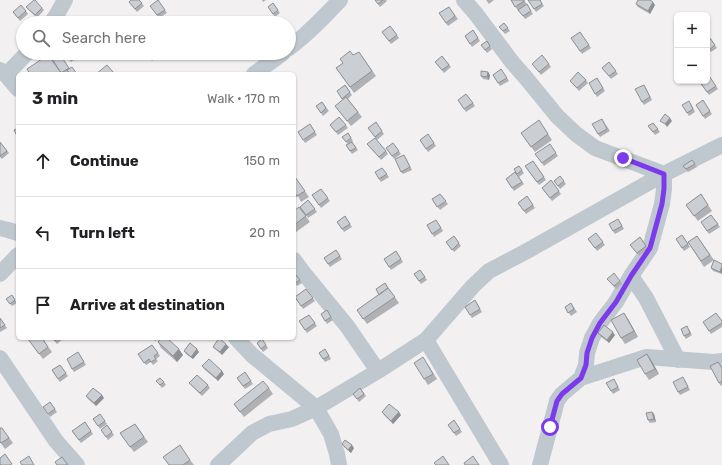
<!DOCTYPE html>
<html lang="en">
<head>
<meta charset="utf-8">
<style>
  :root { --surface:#fff; --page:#f6f6f6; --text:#202124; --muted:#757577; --line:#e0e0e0 }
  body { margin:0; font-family:Rubik,sans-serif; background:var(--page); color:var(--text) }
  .controls { position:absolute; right:12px; top:12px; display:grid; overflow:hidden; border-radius:6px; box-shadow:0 1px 3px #0004 }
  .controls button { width:36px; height:36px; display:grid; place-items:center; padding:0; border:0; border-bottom:1px solid var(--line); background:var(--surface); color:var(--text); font:20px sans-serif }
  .stop { position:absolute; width:12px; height:12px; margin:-9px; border:3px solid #7c3aed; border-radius:50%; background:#fff }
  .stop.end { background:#7c3aed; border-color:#fff; box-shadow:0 1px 4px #0008 }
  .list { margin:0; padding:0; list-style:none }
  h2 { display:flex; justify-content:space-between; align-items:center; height:52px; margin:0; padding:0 16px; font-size:17px }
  h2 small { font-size:13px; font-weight:400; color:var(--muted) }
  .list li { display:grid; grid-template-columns:26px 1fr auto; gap:12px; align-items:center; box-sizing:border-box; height:72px; padding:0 16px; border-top:1px solid var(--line) }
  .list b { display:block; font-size:15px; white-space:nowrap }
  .list em { font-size:13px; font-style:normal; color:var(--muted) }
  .icon { flex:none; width:22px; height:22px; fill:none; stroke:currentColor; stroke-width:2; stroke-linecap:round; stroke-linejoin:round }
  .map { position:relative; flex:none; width:722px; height:465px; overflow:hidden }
  .search { position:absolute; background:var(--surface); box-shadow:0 1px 3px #0004; left:16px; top:16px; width:280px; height:44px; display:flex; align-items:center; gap:10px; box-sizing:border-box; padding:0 14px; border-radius:22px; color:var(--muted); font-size:15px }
  .panel { position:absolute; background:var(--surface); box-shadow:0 1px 3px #0004; left:16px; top:72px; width:280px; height:268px; border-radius:6px }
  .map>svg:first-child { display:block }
</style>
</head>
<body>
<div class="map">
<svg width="722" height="465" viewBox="0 0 722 465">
  <rect width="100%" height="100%" fill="#f3f0f1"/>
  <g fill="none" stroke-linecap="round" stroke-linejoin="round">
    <path stroke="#bfc8ce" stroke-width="16" d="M464,0L476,14L512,62L526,78L557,116L576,134L595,148L664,174V189L662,204L650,248L631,276L616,302L600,323L592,338L587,353L586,365L581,378
      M51,23L56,16L65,0
      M289,48C308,34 324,17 340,0
      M0,70L6,75L18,89
      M254,74L283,53
      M6,75L27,53
      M0,228L8,230L18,233
      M294,260L302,271L347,326L378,371
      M0,274L18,255
      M631,276L646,298L678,360
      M236,338L252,355L316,408L331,434L337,454L339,465
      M426,340L501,465
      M0,358L56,441L77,465
      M218,465L252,433L269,424L292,419L316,408L378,371L426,340L473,286L489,271L527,251L664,174L722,145
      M540,465L557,401L562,394L581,378L646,357L714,362L722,361"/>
  </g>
  <path fill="#afb1b5" d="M139,0L144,6L137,12L129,2Z
    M158,0L167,13L159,18L150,6Z
    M262,0H266L263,2Z
    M375,0H386L387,1L380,7Z
    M486,0H494L489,4Z
    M511,0H524L533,14L525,19L520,12H519Z
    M528,0H540L544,6L536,12Z
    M273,3L280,13L275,17L268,7Z
    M636,4L655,5L650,14L638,7Z
    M26,7L42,8L44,10L37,18Z
    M449,7L458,19L448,26L439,13Z
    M26,11L28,14L20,21L13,12Z
    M504,23L510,31L505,34L499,27Z
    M390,26L399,38L391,44L382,32Z
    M473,30L480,41L472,47L465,36Z
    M580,32L591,48L582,54L571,38Z
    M710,38L717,48L711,52L707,47Z
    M487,41L492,49L487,53L481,45Z
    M359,52L376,76L354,93L336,68Z
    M59,53L69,68L77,74H70L68,72L66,74H62L51,57Z
    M65,53H75L78,57L71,62Z
    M146,53H158L159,55L152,61Z
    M442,56L451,67L444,73L435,62Z
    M609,62L618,74L611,79L602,68Z
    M549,64L551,67L541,75L534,66Z
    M501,69L509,81L500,86L493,75Z
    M488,72L490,75L489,80L483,79L481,76Z
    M707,73L718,89L709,95L699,81Z
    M597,78L605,91L597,97L589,83Z
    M586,80L588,83L579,91L570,81Z
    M345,85L352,95L348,99L362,117L351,126L335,106L343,100L337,91Z
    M646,88L652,100L644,105L642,102Z
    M458,100L473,103L475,106L466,112Z
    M703,100L712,114L705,119L696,105Z
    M322,102L329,111L323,116L316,106Z
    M691,104L695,112L689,116L687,113Z
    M339,117L348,128L338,135L330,125Z
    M602,119L610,131L600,137L598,134Z
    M539,120L552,140L535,152L521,133Z
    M376,122L384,134L377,140L368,128Z
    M653,123L660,132L655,135L648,126Z
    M310,124L317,135L305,143L298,132Z
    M348,133L353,141L352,142L358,150L352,154L346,145L348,144L342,137Z
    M428,134L436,146L428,152L420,140Z
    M0,142L9,153L2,159L0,157Z
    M393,143L401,154L394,159L386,148Z
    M367,144L386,151L388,154L381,160Z
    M550,144L558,156L544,166L535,154Z
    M406,158L412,170L403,174L401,172Z
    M692,160L697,167L688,172L683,166Z
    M533,161L546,180L539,185L525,166Z
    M519,166L524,173L519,177L514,169Z
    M382,168L389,177L381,182L379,179Z
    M515,172L524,184L514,191L506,179Z
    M560,176L566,184L560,189L554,181Z
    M295,177L309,197L301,202L298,196L294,199V178Z
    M551,180L561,194L552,201L542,188Z
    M321,189L330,201L321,208L312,195Z
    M440,194L448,204L440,210L432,199Z
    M701,194L712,211L698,221L686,205Z
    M527,196L535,208L526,214L518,203Z
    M308,200L317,212L308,218L300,207Z
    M299,207L310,222L296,232L294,229V211Z
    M711,215L720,227L709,234L701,222Z
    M345,216L352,227L344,232L337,222Z
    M436,220L443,231L434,237L427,225Z
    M620,222L624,229L615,234L613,231Z
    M596,233L605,245L597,251L588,239Z
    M682,235L690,247L684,251L676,239Z
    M454,236L461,246L454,252L446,242Z
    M697,236L714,260L704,267L688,242Z
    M640,237L648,248L639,256L630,245Z
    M336,250L342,259L330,267L324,258Z
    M396,251L403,262L391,270L389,267Z
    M722,264V274L713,271L711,268Z
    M420,270L427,280L421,284L414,274Z
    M296,275L302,283L297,286L294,281Z
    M607,279L620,281L622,284L616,289Z
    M385,283L399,303L367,324L357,310L379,295Z
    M306,289L315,301L303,309L295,297Z
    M12,295L17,303L12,306L6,299Z
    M475,300L482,312L472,318L465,307Z
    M571,303L577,312L571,316L565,307Z
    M327,310L333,320L327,324L321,314Z
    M309,315L317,326L307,333L299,321Z
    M0,318L7,328L0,332Z
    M628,319L638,337L625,344L621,338Z
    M722,321V327L711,334L703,322Z
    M689,329L692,335L686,339L684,336Z
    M598,333L615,335L609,343L600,336Z
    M42,338L52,352L43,359L28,339Z
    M52,338H64L57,344Z
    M262,339L268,348L263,352L257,343Z
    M158,342L183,355L177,362L161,348Z
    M152,345L160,356L156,359L158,361L153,365L151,362L146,365L138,354Z
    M213,347H229L222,355L215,349Z
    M325,349L331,359L325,362L319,353Z
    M184,351L199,352L193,359L186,354Z
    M78,352L86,365L74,372L72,369Z
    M647,354L651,360L659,374L649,380L645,374Z
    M718,362L722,367V385L721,386L719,383Z
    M427,363L437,379L428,385L424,379Z
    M60,365L68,376L60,382L52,370Z
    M202,366L224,374L218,381L204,369Z
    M245,372L253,384L245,389L237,378Z
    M614,379L620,390L613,394L606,383Z
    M685,380L690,390L680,395L678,392Z
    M156,381L164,382L166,385L162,388Z
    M189,383L208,385L210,388L202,396Z
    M269,388L273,394L244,417L234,404Z
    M360,388L366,396L359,402L353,394Z
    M86,396L104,398L96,406L88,399Z
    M50,402L57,412L50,417L43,407Z
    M382,412L401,415L393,424L384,415Z
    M652,412L654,414L656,422L650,423L648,420Z
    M100,414L107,424L100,429L93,419Z
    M454,420L462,432L456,436L448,425Z
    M85,422L93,434L81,443L72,431Z
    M135,424L148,442L134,452L120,433Z
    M107,425L114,435L108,440L101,430Z
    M2,428L13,443L5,449L0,442V429Z
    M342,444L354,448L351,453L344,447Z
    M190,460L194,465H169Z"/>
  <path fill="#8e9093" d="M653,2L655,5L650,14L648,11Z
    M488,72L490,75L489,80L487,77Z
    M670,118L672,121L667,127L665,124Z
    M722,266V274L720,272Z
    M624,313L628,319L638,337L634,331Z
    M613,332L615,335L609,343L607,340Z
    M153,338H158L155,341Z
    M226,344L229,347L222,355L220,352Z
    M179,349L183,355L177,362L173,356Z
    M197,349L199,352L193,359L191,357Z
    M647,354L651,360L659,374L655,369Z
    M222,371L224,374L218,381L216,378Z
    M102,395L104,398L96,406L94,403Z
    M399,412L401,415L393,424L391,421Z
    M652,412L654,414L656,422L654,419Z
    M352,445L354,448L351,453L348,450Z"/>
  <path fill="#cbced2" stroke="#8e9093" d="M34,0H35L42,8L35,15L26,7Z
    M131,0H139L142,3L135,9L129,2Z
    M158,0L165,10L157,15L150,6Z
    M375,0H383L378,4Z
    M511,0H524V1L515,7Z
    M528,0H540L542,4L534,9Z
    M638,0H650L653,2L648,11L636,4Z
    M273,3L278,10L273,14L268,7Z
    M527,4L531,11L523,16L518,10Z
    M21,5L26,11L18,18L13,12Z
    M449,7L455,16L446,23L439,13Z
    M504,23L508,28L503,31L499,27Z
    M390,26L397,35L389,41L382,32Z
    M473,30L478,38L470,44L465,36Z
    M580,32L589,45L580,51L571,38Z
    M710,38L715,45L709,50L707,47V41Z
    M487,41L490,46L485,50L481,45Z
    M350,51L353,55L359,52L372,71L350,87L336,68L343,63L340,59Z
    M57,53H59L69,68L61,73L51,57Z
    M65,53H75L76,54L69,60Z
    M146,53H156L150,58Z
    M48,55L62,74H30L27,69Z
    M542,55L549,64L539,72L532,64Z
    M442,56L449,65L442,70L435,62Z
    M609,62L616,71L609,76L602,68Z
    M107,65L114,73L112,74H96Z
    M72,67L77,74H70L67,70Z
    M501,69L507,78L498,83L493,75Z
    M481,71L488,72L487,77L481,76Z
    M578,72L586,80L577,88L570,81Z
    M707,73L716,86L707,92L699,81H707Z
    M597,78L603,88L595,94L589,83Z
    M345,85L350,92L342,99L337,91Z
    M644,85L650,97L642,102L635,89Z
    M466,94L473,103L464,109L458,100Z
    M346,97L358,112L347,121L335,106Z
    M703,100L710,111L703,116L696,105Z
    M689,101L693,109L687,113L682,105Z
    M322,102L326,108L321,113L316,106Z
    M665,114L670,118L665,124L660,121Z
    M339,117L346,125L336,132L330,125Z
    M602,119L607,129L598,134L592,124Z
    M539,120L548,134L531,147L521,133Z
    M376,122L382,131L375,137L368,128Z
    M653,123L658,129L653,132L648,126Z
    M310,124L315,132L303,140L298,132Z
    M18,128V138L14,130Z
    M348,133L351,138L346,142L342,137Z
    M428,134L434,143L426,149L420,140Z
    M375,138L386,151L379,157L367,144Z
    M0,142L7,151L0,156Z
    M352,142L356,148L350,151L346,145Z
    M393,143L399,151L392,156L386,148Z
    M550,144L556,153L542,163L535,154Z
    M404,155L410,167L401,172L395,159Z
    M692,160L695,164L686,169L683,166Z
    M533,161L544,177L537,182L525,166Z
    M519,166L522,170L517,174L514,169Z
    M382,168L387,174L379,179L375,172Z
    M515,172L522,182L512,188L506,179Z
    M560,176L564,181L558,186L554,181Z
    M295,177L305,191L297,196L294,191V178Z
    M551,180L559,191L550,198L542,188Z
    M321,189L328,198L319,205L312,195Z
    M440,194L446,201L437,207L432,199Z
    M701,194L708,205L694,216L686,205Z
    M527,196L533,205L524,211L518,203Z
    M308,200L315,209L306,215L300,207Z
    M299,207L306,216L294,225V211Z
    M711,215L718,224L707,231L701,222Z
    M345,216L350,224L342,229L337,222Z
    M618,219L622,226L613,231L609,224Z
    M436,220L441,228L432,234L427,225Z
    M596,233L603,242L595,248L588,239Z
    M682,235L688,244L682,248L676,239Z
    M454,236L459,243L452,250L446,242Z
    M697,236L710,255L701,261L688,242Z
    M640,237L646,246L637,253L630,245Z
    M336,250L340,256L328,264L324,258Z
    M396,251L401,259L389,267L384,259Z
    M714,260L722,264V266L720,272L711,268Z
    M420,270L425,277L419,281L414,274Z
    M614,273L620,281L614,286L607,279Z
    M296,275L300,280L295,283L294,281V276Z
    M385,283L388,288L379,295L376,289Z
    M388,288L395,297L363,319L357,310Z
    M306,289L313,298L301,306L295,297Z
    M12,295L15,300L10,304L6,299Z
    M475,300L480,309L470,315L465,307Z
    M571,303L574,309L568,313L565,307Z
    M327,310L331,317L325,321L321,314Z
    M624,313L634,331L621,338L611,320Z
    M716,313L722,321V323L709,331L703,322Z
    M309,315L315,323L305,330L299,321Z
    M0,318L5,325L0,328Z
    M604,325L613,332L607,340L598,333Z
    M687,326L690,333L684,336L681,329Z
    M30,338H42L48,347L39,354L28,339Z
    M53,338H58L55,341Z
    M161,338H167L179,349L173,356L158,342Z
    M219,338L226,344L220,352L213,347Z
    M262,339L266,345L261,349L257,343Z
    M190,343L197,349L191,357L184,351Z
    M152,345L158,353L154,356L156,359L151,362L149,359L144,363L138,354Z
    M325,349L329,356L323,359L319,353Z
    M78,352L84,362L72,369L67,359Z
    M647,354L655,369L645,374L637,360Z
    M423,357L433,374L424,379L414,363Z
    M209,359L222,371L216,378L202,366Z
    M718,362L722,368V381L719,383L710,366Z
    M60,365L66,373L58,379L52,370Z
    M245,372L251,381L243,386L237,378Z
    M197,375L208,385L200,393L189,383Z
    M683,377L688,387L678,392L673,382Z
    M160,378L164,382L160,385L156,381Z
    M614,379L618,387L611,391L606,383Z
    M263,381L269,388L240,412L234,404Z
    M93,388L102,395L94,403L86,396Z
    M360,388L364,394L357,399L353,394Z
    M50,402L55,409L48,414L43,407Z
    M389,404L399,412L391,421L382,412Z
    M652,412L654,419L648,420L646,413Z
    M100,414L105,421L98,426L93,419Z
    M454,420L460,429L454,433L448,425Z
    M85,422L91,431L79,440L72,431Z
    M135,424L144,437L130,447L120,433Z
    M107,425L112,432L106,437L101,430Z
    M0,428H2L9,438L1,443L0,442Z
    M345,440L352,445L348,450L342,444Z
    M180,445L190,460L183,465H169L163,457Z
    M5,454L12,464L10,465H1L0,464V458Z
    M29,456L34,465H22L20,462Z
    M443,456L449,465H436L434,463Z
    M473,456L479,465H465L464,463Z
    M62,457L68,465H57L55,462Z"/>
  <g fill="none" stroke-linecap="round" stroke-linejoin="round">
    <path stroke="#7c3aed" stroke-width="5" d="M550,427L557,401L562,394L581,378L586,365L587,353L592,338L600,323L616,302L631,276L650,248L662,204L664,189V174L623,158"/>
  </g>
</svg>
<div class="controls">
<button>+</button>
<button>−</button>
</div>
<div class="stop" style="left:550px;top:427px"></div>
<div class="stop end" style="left:623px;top:158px"></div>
<div class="search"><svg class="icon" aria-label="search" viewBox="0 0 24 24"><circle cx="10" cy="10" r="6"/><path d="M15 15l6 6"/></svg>Search here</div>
<section class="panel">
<h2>3 min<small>Walk · 170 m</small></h2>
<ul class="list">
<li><svg class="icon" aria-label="ahead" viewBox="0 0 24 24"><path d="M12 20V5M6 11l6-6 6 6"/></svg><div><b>Continue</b></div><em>150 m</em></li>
<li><svg class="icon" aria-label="left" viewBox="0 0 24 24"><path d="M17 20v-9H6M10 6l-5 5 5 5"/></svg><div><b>Turn left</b></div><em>20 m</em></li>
<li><svg class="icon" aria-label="arrive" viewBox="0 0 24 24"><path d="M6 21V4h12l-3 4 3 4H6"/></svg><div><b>Arrive at destination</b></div></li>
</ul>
</section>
</div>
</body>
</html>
